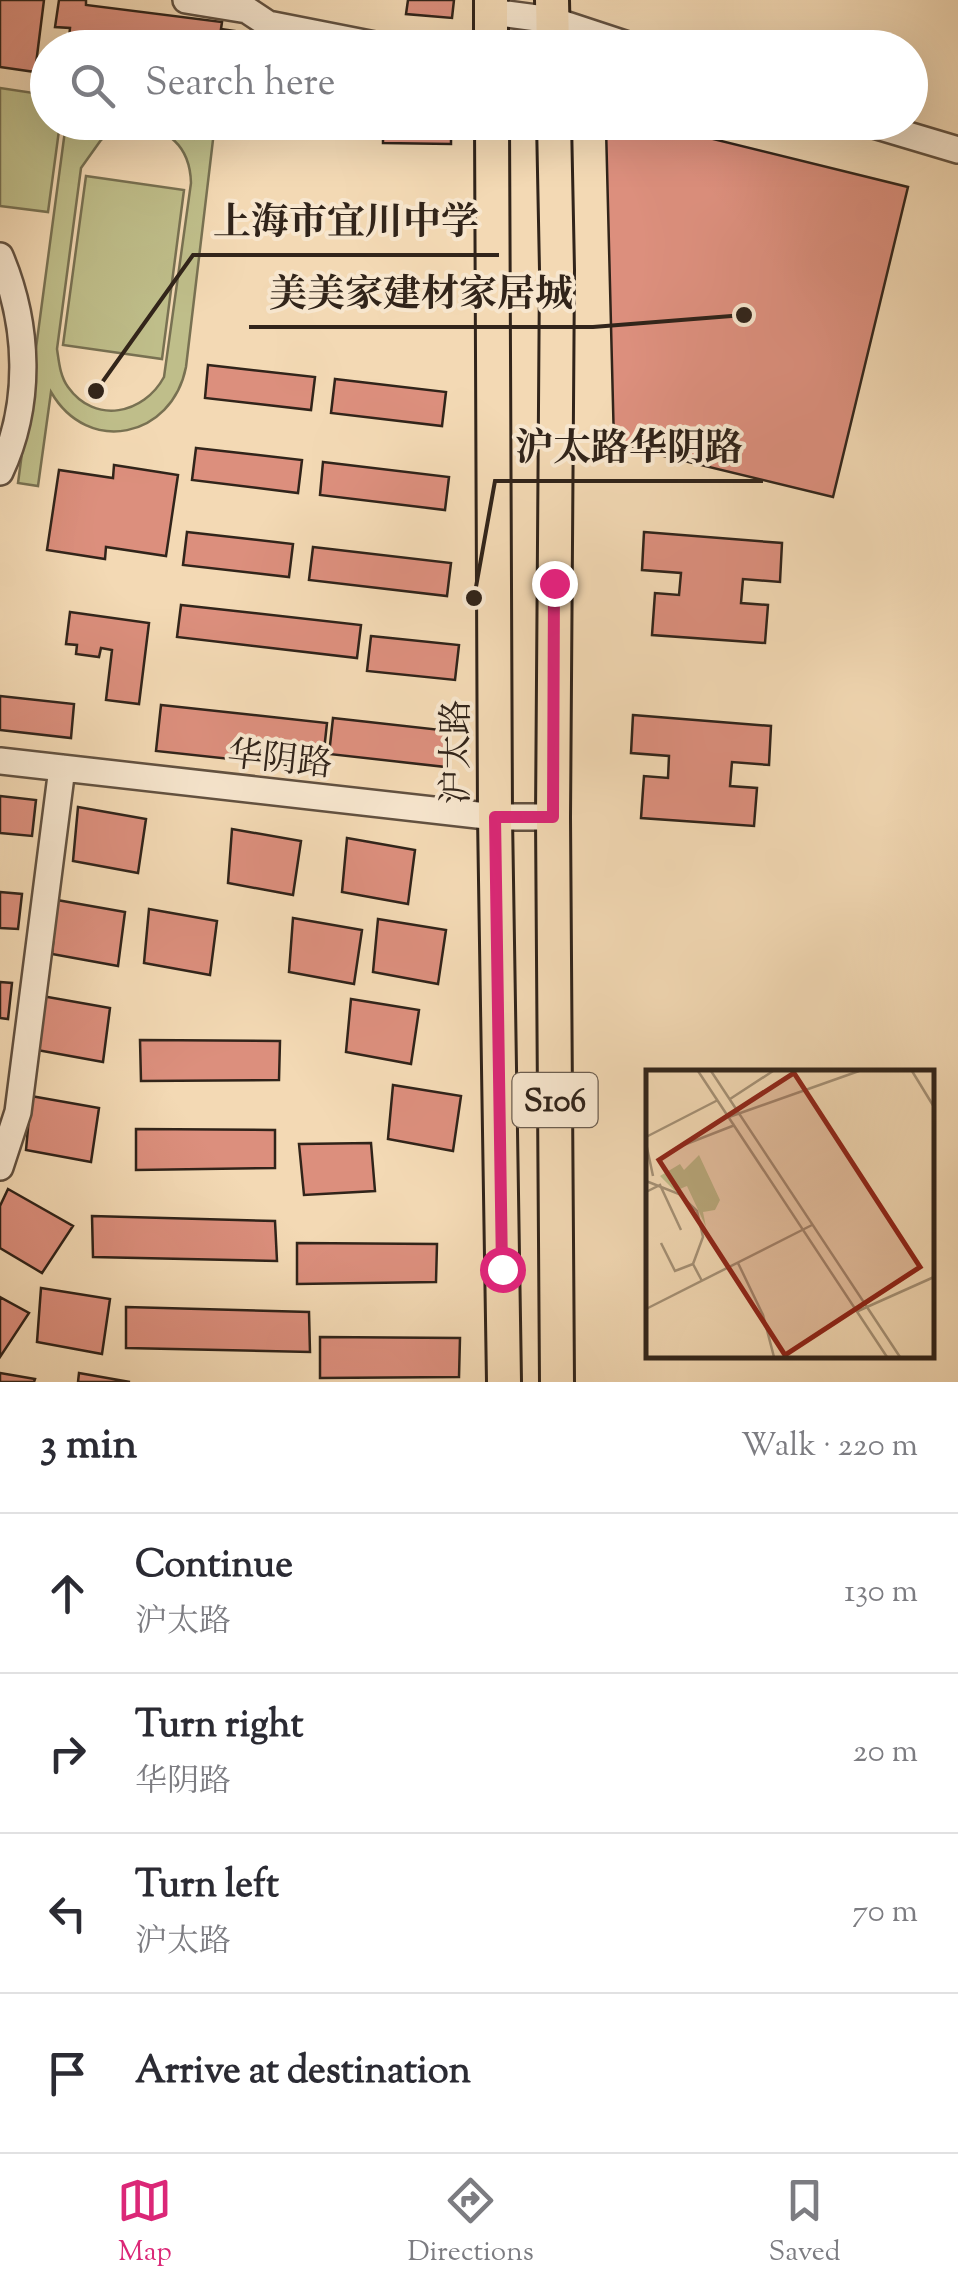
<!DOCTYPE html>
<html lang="en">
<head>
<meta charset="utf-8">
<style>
  :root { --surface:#fff; --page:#f7f7f7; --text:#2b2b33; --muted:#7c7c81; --line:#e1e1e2; --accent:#db2777 }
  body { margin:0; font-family:"Sorts Mill Goudy","Noto Serif SC",serif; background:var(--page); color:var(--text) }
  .stop { position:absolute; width:30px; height:30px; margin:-22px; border:8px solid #db2777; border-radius:50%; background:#fff }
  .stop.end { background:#db2777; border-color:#fff; box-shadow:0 2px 10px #0008 }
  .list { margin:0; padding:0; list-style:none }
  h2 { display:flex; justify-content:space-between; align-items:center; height:130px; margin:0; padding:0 40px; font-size:42px }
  h2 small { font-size:32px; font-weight:400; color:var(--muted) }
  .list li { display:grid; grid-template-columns:65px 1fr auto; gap:30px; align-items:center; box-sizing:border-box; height:160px; padding:0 40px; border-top:2px solid var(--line) }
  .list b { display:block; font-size:38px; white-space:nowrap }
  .list p { margin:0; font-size:32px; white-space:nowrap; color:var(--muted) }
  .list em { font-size:32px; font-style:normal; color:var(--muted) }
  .icon { flex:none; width:55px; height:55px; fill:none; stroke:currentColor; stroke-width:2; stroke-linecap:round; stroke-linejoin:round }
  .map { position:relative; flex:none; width:958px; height:1382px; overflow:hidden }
  .search { position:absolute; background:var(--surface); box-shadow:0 10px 40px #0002; left:30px; right:30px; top:30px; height:110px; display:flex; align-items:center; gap:25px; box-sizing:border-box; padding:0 35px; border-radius:55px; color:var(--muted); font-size:38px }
  .sheet { height:770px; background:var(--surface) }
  nav { display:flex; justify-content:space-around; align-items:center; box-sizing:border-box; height:140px; border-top:2px solid var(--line); background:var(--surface); font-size:28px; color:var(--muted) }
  nav a { display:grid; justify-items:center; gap:5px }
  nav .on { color:var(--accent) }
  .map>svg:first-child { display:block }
</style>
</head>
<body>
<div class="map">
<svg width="958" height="1382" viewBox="0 0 958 1382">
  <rect width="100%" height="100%" fill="#f3d9b4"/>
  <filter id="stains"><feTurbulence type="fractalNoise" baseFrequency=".002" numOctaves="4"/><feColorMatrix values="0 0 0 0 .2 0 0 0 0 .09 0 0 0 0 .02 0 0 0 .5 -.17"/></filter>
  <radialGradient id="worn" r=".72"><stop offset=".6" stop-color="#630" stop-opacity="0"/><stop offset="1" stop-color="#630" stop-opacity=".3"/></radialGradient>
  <path fill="#bfbe8a" stroke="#787152" stroke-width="2.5" fill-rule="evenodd" d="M0,88L47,95L48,122L60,123L48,212L0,206Z
    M66,123H87V134L100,123H177L194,138L197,123H215L186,367C172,438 88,456 51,392L38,486L18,483ZM132,126C168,127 190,146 191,183L164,377C144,414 95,425 68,387C60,376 59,362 57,349L81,168L101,140L115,130Z
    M86,176L184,190L162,359L63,345Z"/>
  <path fill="#dc8f7d" stroke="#31241a" stroke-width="2.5" d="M0,0H44L35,72L0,67Z
    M59,0H86V5L222,22L221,29L242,32L240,48H68L70,28L55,27Z
    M408,0H454L452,18L406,14Z
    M383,122H451V144L383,143Z
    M612,122H644L908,187L833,497L614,444L606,127Z
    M208,365L315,377L311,410L205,398Z
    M335,379L446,392L442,426L331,413Z
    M196,448L302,460L298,493L192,480Z
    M323,462L449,477L445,510L320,495Z
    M114,465L178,475L166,556L106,547L105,559L47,550L59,470L113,478Z
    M187,532L293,544L289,577L183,565Z
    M644,532L782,543L780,582L743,579L741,603L768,605L765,643L652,635L655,593L679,595L681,573L642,570Z
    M313,547L451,563L447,596L309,580Z
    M181,605L361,625L357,658L177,637Z
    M70,612L149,623L139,704L106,700L112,650L101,648L99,657L76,654L77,645L66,644Z
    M371,636L459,645L455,680L367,671Z
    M0,696L74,704L71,738L0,730Z
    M161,705L327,723L322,769L156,751Z
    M633,715L771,726L769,765L732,762L730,786L757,788L754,826L641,818L644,776L668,778L669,756L631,753Z
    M333,718L450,731L446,767L329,754Z
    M0,796L36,800L32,836L0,833Z
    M78,807L146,819L138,873L73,861Z
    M232,829L301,841L293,895L228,883Z
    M347,838L415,850L408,904L342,892Z
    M0,892L22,894L18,929L0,928Z
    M57,900L125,912L118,966L52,954Z
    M149,909L217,921L210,975L144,963Z
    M293,918L362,930L354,984L289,972Z
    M378,919L446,930L438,984L373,972Z
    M0,982L12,983L8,1019L0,1018Z
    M42,996L110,1008L103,1062L37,1050Z
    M351,999L419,1010L411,1064L346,1052Z
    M140,1040L280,1041L279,1080L141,1081Z
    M393,1085L461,1096L453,1151L388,1139Z
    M31,1096L99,1108L91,1162L26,1150Z
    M136,1129L275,1130V1168L136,1170Z
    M371,1143L375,1191L304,1195L299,1144Z
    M8,1189L73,1226L42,1273L0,1248V1206Z
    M92,1216L275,1221L277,1261L93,1257Z
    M297,1243L437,1244L436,1282L297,1284Z
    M41,1288L110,1299L102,1354L37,1342Z
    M0,1297L29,1313L0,1357Z
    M126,1307L309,1312L310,1352L126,1348Z
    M320,1337L460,1338L459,1377L320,1378Z
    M0,1373L35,1379L34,1382H0Z
    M79,1373L130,1382H78Z"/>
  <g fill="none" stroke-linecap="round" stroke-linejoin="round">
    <defs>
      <path id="minor" d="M186,0L247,10L268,24L390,48
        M491,12L552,20L637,48
        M864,122L958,150
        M0,256C29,325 32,404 0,472
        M0,761L495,817H553
        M0,1167L18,1112L62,768"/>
      <path id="major" d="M491,0V48
        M552,0L553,48
        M492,122L495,817L504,1382
        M554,122L557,270L553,817L557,1382"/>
    </defs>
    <use href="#minor" stroke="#625140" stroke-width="30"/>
    <use href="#major" stroke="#31241a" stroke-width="38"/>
    <use href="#minor" stroke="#f7e6ce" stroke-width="25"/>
    <use href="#major" stroke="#f3d9b4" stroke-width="32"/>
  </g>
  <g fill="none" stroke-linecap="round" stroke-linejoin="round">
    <path stroke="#db2777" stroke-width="12" d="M502,1269L495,817H553L554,583"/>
  </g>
  <g text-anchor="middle" stroke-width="8" stroke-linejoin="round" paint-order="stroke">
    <rect fill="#f7e6ce" stroke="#6c5e50" stroke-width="2.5" x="512.5" y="1073" width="85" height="54" rx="8"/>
    <g font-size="32" font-weight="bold" fill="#31241a">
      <text x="555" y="1111">S106</text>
    </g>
    <g font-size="35" fill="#31241a" stroke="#f7e6ce">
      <text transform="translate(455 752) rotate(-90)" y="12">沪太路</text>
      <text transform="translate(280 758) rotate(6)" y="12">华阴路</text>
    </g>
  </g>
  <g transform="translate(646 1070)">
    <rect width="288" height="288" fill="#f3d9b4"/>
    <path d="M53,85L74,130L69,140L57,142L60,157L41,116L29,121L14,106L34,94L38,100Z" fill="#bfbe8a"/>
    <path fill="none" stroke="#a59176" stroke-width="2.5" d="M52,1L241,287M65,1L254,287M266,1L288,37M84,29L127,1M83,47L213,1M0,67L72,30M0,73L7,106M30,78L89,55M0,111L33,124L51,141L57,167L47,194L56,211M0,122L14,115L35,160M15,173L29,201L47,194M92,193L117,245L128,287M0,239L166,155M212,241L288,207"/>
    <path fill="#8f2418" fill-opacity="0.15" stroke="#8f2418" stroke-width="5" d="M148,3L274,197L139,285L13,90Z"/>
    <rect width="288" height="288" fill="none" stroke="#31241a" stroke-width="5"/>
  </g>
  <path fill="none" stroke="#31241a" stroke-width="4" d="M96 391L193 255H499M744 315L593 327H249M474 598L495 481H763"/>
  <g fill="#31241a" stroke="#f7e6ce" stroke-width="4">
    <circle cx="96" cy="391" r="10"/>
    <circle cx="744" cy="315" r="10"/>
    <circle cx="474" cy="598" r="10"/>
  </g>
  <g font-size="38" text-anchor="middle" font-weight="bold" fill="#31241a" stroke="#f7e6ce" stroke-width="8" stroke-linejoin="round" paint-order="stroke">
    <text x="346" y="234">上海市宜川中学</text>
    <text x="421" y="306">美美家建材家居城</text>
    <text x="629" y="460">沪太路华阴路</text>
  </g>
  <rect width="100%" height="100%" filter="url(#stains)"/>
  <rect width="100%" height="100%" fill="url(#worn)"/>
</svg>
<div class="stop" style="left:502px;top:1269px"></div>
<div class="stop end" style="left:554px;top:583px"></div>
<div class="search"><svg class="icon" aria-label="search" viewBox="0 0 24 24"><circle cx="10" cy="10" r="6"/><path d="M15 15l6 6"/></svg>Search here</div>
</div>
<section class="sheet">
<h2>3 min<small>Walk · 220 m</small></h2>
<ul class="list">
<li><svg class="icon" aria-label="ahead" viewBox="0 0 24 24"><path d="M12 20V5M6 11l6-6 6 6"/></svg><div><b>Continue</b><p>沪太路</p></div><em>130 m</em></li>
<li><svg class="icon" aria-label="right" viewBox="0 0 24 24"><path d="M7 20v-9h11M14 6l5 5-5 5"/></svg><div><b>Turn right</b><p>华阴路</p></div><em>20 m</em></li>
<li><svg class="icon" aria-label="left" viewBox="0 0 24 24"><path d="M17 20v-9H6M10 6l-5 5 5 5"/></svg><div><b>Turn left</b><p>沪太路</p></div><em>70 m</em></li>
<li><svg class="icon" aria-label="arrive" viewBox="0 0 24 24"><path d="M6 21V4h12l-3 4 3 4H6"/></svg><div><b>Arrive at destination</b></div></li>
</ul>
</section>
<nav>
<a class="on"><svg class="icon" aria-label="map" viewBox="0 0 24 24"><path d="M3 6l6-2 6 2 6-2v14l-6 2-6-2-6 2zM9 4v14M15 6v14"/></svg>Map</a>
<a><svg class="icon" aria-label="directions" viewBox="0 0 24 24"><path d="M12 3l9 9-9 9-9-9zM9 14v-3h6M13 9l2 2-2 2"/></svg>Directions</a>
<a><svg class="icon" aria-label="saved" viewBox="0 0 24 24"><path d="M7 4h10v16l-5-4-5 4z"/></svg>Saved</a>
</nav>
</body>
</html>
